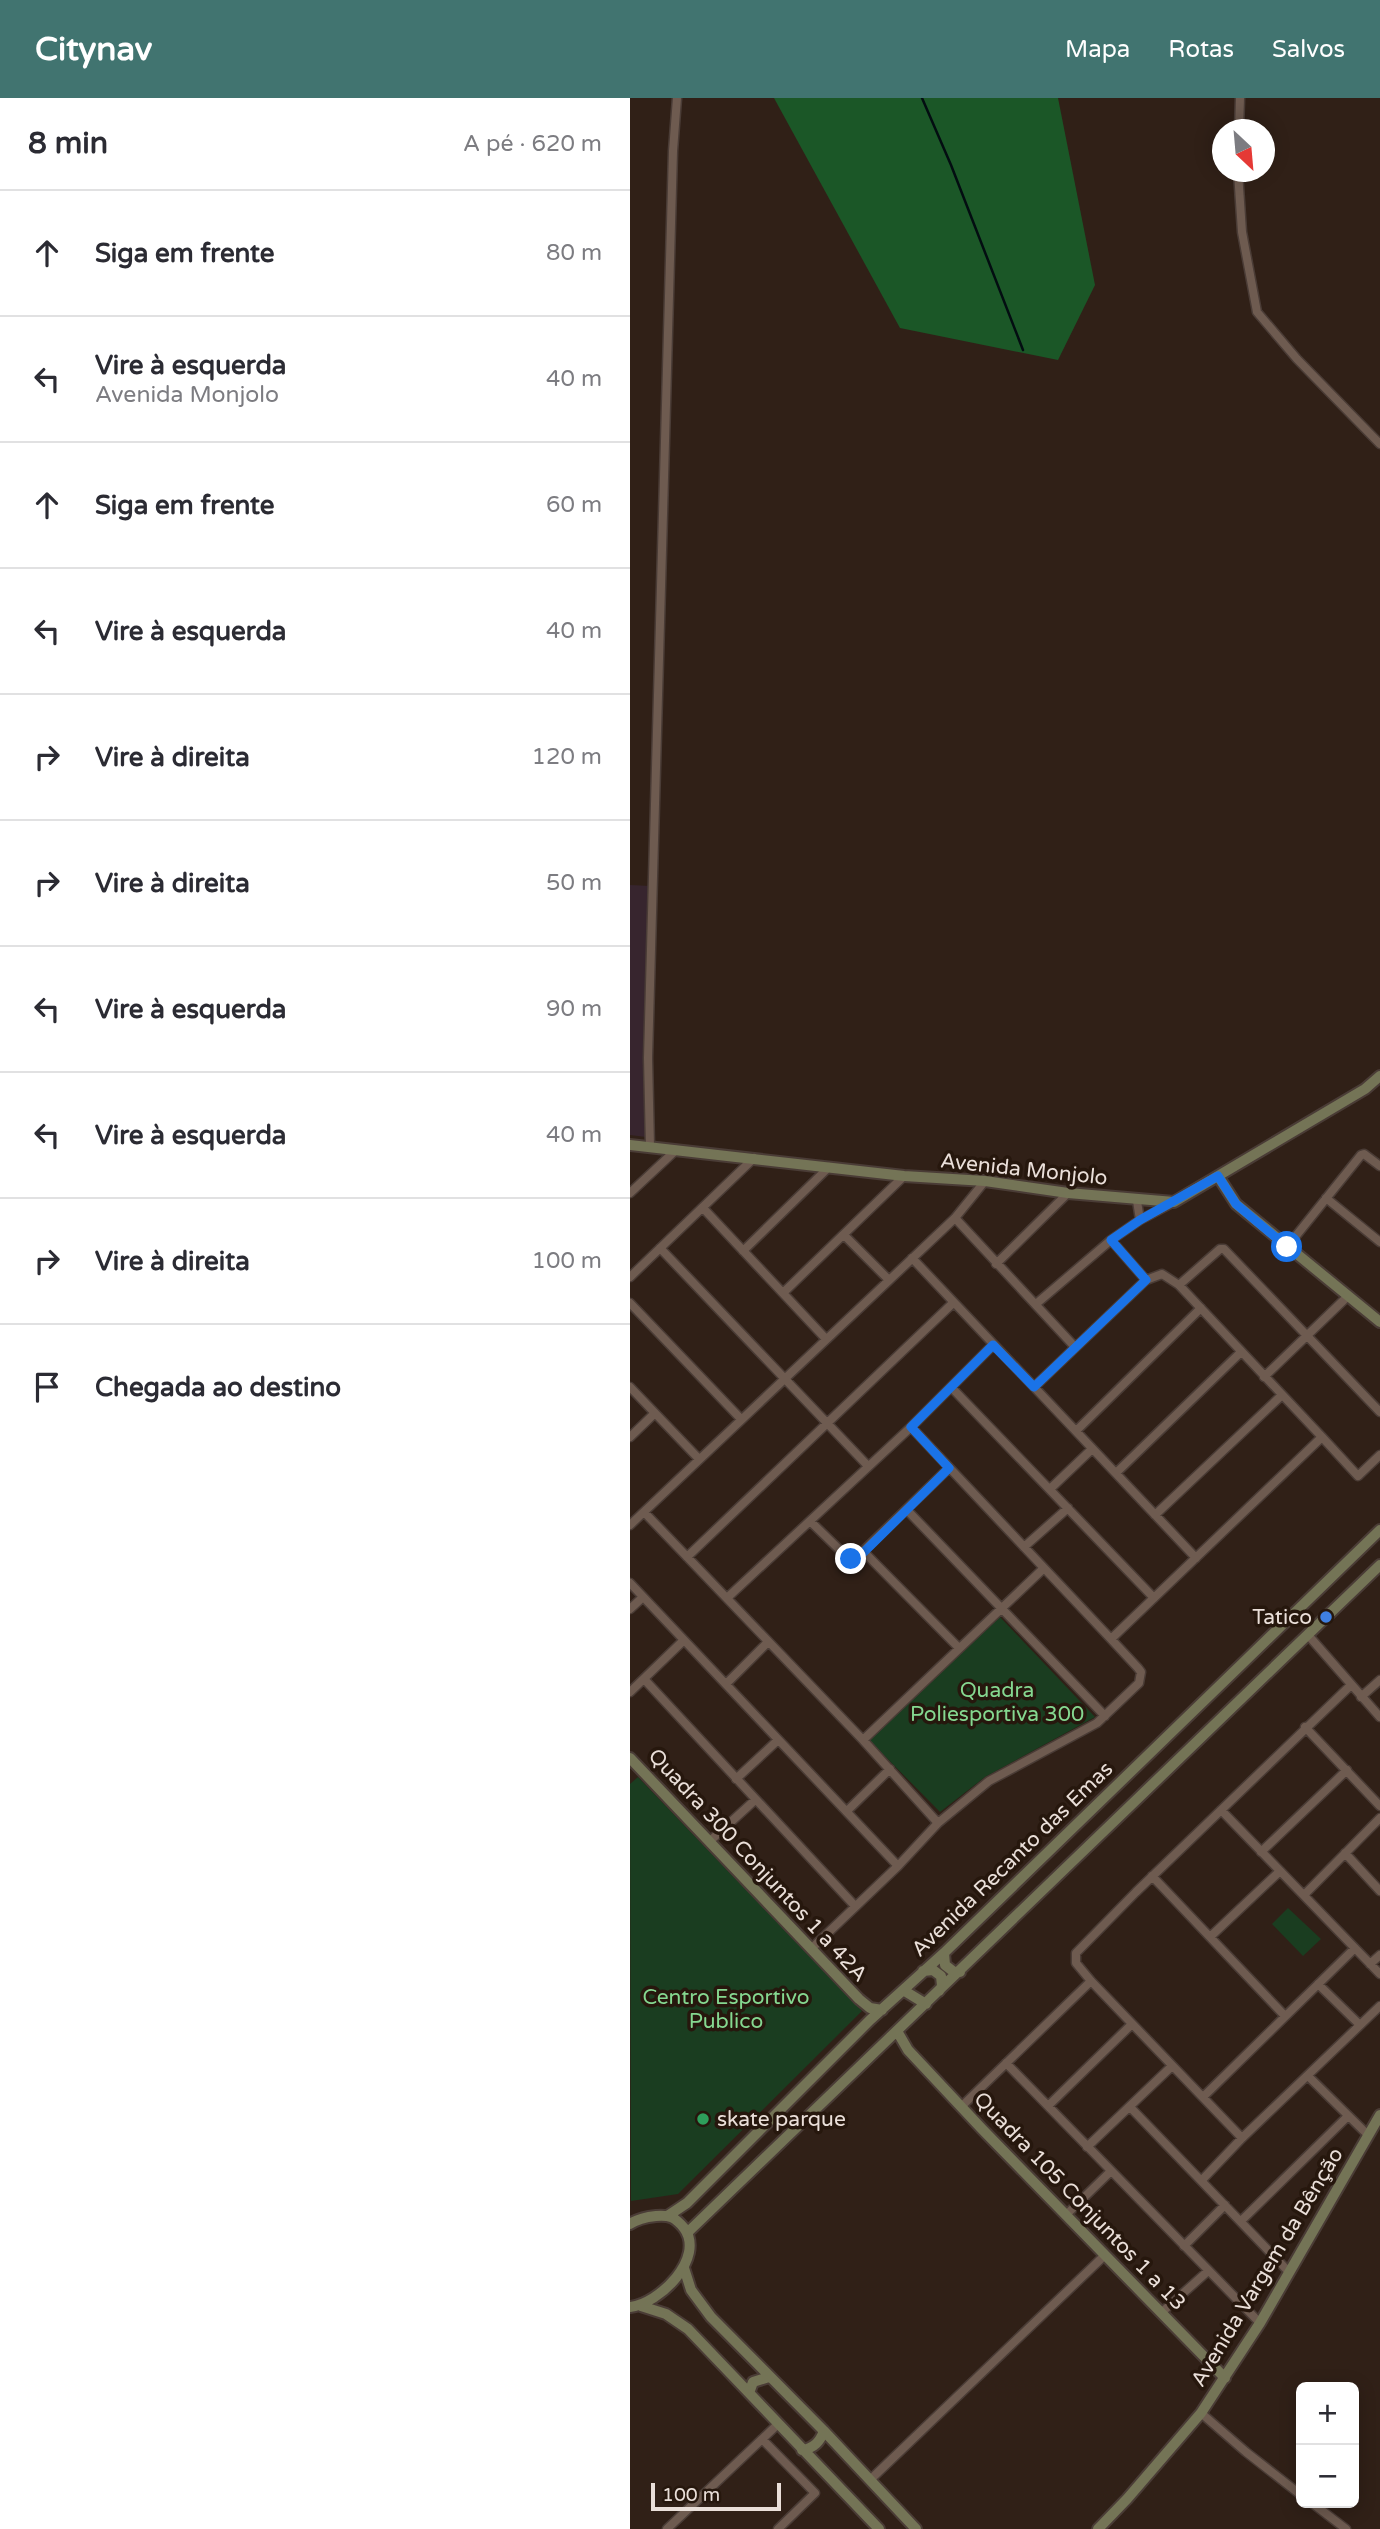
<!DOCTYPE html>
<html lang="pt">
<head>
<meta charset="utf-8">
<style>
  :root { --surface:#fff; --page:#f2f2f3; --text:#2b2b33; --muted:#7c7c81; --line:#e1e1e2; --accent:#417470 }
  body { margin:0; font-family:"Varela Round",sans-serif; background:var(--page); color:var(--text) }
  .controls { position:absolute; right:21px; bottom:21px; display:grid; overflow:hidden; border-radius:10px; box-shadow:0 4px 18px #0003 }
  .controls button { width:63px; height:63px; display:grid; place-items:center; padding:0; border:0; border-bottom:2px solid var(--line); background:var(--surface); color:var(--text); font:35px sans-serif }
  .compass { position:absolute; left:582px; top:21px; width:63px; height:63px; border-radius:50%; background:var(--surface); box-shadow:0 4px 18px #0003; rotate:154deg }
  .scale { position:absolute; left:21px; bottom:18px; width:130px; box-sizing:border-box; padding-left:7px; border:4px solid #eadfd9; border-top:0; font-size:19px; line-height:24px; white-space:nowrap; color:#eadfd9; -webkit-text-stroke:5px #26170d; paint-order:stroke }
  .stop { position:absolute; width:21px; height:21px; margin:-16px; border:5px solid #1a73e8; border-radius:50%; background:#fff }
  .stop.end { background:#1a73e8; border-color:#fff; box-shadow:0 2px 7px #0008 }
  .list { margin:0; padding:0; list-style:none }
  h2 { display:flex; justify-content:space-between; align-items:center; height:91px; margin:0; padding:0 28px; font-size:30px }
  h2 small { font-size:23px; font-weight:400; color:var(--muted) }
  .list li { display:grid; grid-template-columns:46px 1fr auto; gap:21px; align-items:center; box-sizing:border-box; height:126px; padding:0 28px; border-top:2px solid var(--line) }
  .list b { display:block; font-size:26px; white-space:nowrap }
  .list p { margin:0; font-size:23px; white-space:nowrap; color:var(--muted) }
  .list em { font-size:23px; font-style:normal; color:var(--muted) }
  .icon { flex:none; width:38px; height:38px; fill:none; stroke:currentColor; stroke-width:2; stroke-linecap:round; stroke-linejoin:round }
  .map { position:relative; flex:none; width:750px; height:2431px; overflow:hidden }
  header { display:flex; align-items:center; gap:42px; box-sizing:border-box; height:98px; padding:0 35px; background:var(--accent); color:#fff }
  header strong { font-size:33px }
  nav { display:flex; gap:38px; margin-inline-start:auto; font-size:24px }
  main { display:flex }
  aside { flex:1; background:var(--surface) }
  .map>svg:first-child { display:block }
</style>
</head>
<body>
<header>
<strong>Citynav</strong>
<nav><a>Mapa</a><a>Rotas</a><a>Salvos</a></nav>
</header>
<main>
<aside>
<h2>8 min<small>A pé · 620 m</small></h2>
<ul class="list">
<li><svg class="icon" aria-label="ahead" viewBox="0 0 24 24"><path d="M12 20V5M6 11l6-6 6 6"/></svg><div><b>Siga em frente</b></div><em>80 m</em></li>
<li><svg class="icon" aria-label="left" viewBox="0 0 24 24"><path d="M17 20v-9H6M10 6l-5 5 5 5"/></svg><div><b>Vire à esquerda</b><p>Avenida Monjolo</p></div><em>40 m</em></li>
<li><svg class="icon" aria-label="ahead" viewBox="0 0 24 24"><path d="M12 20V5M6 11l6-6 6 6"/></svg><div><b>Siga em frente</b></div><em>60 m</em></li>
<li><svg class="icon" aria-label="left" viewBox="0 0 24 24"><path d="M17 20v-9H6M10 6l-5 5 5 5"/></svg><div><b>Vire à esquerda</b></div><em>40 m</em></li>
<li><svg class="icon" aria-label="right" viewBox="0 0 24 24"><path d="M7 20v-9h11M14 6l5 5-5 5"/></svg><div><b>Vire à direita</b></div><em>120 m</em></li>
<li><svg class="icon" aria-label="right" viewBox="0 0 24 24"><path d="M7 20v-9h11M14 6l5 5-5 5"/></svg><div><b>Vire à direita</b></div><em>50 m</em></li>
<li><svg class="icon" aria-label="left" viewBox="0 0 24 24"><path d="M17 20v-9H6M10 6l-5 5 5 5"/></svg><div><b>Vire à esquerda</b></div><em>90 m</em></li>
<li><svg class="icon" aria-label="left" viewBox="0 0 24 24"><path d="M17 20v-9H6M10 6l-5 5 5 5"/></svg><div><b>Vire à esquerda</b></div><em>40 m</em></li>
<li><svg class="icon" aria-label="right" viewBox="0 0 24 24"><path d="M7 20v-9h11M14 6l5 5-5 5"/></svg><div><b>Vire à direita</b></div><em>100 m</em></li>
<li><svg class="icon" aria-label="arrive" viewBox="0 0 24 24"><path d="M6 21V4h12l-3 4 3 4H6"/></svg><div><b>Chegada ao destino</b></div></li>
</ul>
</aside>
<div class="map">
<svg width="750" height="2431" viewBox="0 0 750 2431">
  <rect width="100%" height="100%" fill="#302017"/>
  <path fill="#37252e" d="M0,787L21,788L16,1039L0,1037Z"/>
  <path fill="#1a3d20" d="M370,1519L465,1619L355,1679L310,1714L239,1642Z
    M8,1679L232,1913L48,2096L1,2103L0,1686Z
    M658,1810L691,1841L673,1858L642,1826Z"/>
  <path fill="#1b5727" d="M144,0H428L465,187L428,262L270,230Z"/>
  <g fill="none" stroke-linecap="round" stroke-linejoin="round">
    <path stroke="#030d11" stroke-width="2.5" d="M292,0L321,67L393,252"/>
    <defs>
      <path id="street" d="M609,32L610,0
        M608,74L612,134L627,214L667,261L750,346
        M20,1049L18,960L43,53L47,0
        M0,1095L46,1052
        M696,1100L750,1144
        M507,1103L510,1122
        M73,1110L196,1241
        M325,1120L445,1249
        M214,1137L258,1181
        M481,1142L516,1182
        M657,1149L731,1057L734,1056L750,1068
        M30,1150L238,1368
        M113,1153L199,1069
        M282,1160L566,1460
        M366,1166L438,1095
        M0,1179L124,1060
        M549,1187L590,1151H594L750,1314
        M154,1194L274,1078
        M0,1205L111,1321
        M406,1206L481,1142L510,1122L544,1104
        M634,1279L718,1198
        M0,1289L69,1361
        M321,1289L524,1500
        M404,1289L516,1182L532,1176L549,1187L692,1339
        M281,1329L481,1541
        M446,1333L571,1210
        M0,1339L25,1315
        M486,1375L611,1254
        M420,1391L462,1351
        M277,1412L475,1618
        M14,1414L233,1642L308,1725
        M525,1417L652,1297
        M180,1423L216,1458L225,1461L319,1370
        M0,1427L325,1120L355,1083
        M394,1449L438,1410
        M234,1454L329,1550
        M57,1459L323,1205
        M0,1485L268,1768
        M97,1500L281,1329L363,1247
        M0,1511L13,1499
        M678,1537L750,1619
        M14,1581L225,1808
        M96,1586L138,1544
        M0,1594L54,1542
        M731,1599L750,1582
        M675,1629L750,1708
        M233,1642L414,1470
        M106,1681L148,1642
        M591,1712L750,1876
        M217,1713L260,1671
        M80,1743L125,1702
        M631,1754L717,1672
        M715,1755L750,1793
        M522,1778L655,1918
        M674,1797L750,1720
        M580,1839L650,1773
        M181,1851L268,1768L308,1725L359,1683L467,1625L509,1585L511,1574L508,1570L481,1541L692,1339L728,1378L750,1357
        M740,1866L750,1857
        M688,1886L730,1927
        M376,1965L630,2225
        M678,1978L738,2037
        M573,1999L725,1850
        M332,2008L461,1883
        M418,2008L502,1926
        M500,2009L659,2174
        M612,2040L461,1883L446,1865V1855L506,1794L720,1588
        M457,2049L542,1968
        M572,2082L612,2040L750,1908
        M436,2117L481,2073
        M611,2123L717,2019
        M554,2148L595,2107
        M531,2215L578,2173
        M571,2315L616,2354L671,2397
        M132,2341L185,2395L148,2431
        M240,2382L475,2157
        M682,2405L716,2431
        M37,2431L148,2326"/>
      <path id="secondary" d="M0,1047L274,1078L355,1083L438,1095L544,1104L735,991L750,978
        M588,1078L606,1106L750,1224
        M0,1660L229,1901L240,1910L252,1912
        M314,1855L315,1867L324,1874H330
        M293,1873L303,1872L311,1878L312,1888L309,1893
        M273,1892L296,1906
        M267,1933L278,1952L352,2031L595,2280
        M39,2117L57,2105L240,1922L314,1855L750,1432
        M0,2126C7,2121 17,2119 26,2118C40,2117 45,2119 54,2130C76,2160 29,2206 0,2209
        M57,2135L750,1467
        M54,2170L61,2192L81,2219L194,2333L286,2431
        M11,2208L36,2216L58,2231L249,2431
        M119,2295L123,2284L139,2279
        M172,2352C185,2350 190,2343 194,2333
        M468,2431L497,2401L571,2315L630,2225L750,2017"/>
    </defs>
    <use href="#street" stroke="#4a3c36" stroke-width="11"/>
    <use href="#secondary" stroke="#4a3c36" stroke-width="14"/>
    <use href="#street" stroke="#6e5b50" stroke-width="8"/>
    <use href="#secondary" stroke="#747456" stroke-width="10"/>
  </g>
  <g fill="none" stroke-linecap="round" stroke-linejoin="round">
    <path stroke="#1a73e8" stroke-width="9" d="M221,1461L234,1454L319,1370L281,1329L363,1247L404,1289L516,1182L481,1142L510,1122L588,1078L606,1106L657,1149"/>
  </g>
  <circle fill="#3f7fe0" stroke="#26170d" stroke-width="2.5" cx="696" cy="1519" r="7"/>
  <circle fill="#2e9e5b" stroke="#26170d" stroke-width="2.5" cx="73" cy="2021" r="7"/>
  <g text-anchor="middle" stroke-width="7" stroke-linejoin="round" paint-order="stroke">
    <g font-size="21" fill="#eadfd9" stroke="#26170d">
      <text transform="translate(394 1071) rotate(6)" y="7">Avenida Monjolo</text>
      <text transform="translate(382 1761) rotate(-44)" y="7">Avenida Recanto das Emas</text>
      <text transform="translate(128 1767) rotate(47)" y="7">Quadra 300 Conjuntos 1 a 42A</text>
      <text transform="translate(450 2103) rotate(46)" y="7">Quadra 105 Conjuntos 1 a 13</text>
      <text transform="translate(637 2169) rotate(-59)" y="7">Avenida Vargem da Bênção</text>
    </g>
    <g font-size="21" fill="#eadfd9" stroke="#26170d" text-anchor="end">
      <text x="682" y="1526">Tatico</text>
      <text x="87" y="2028" text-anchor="start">skate parque</text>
    </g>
    <g font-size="21" fill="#85d890" stroke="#26170d">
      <text x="367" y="1599">Quadra<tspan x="367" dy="24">Poliesportiva 300</tspan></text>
      <text x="96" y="1906">Centro Esportivo<tspan x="96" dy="24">Publico</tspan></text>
    </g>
  </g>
</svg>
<div class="controls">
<button>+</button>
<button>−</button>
</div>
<svg class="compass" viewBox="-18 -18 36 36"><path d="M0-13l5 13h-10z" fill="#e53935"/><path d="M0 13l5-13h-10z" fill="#7c7c81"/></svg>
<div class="scale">100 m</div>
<div class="stop" style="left:657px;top:1149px"></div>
<div class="stop end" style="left:221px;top:1461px"></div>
</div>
</main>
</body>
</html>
